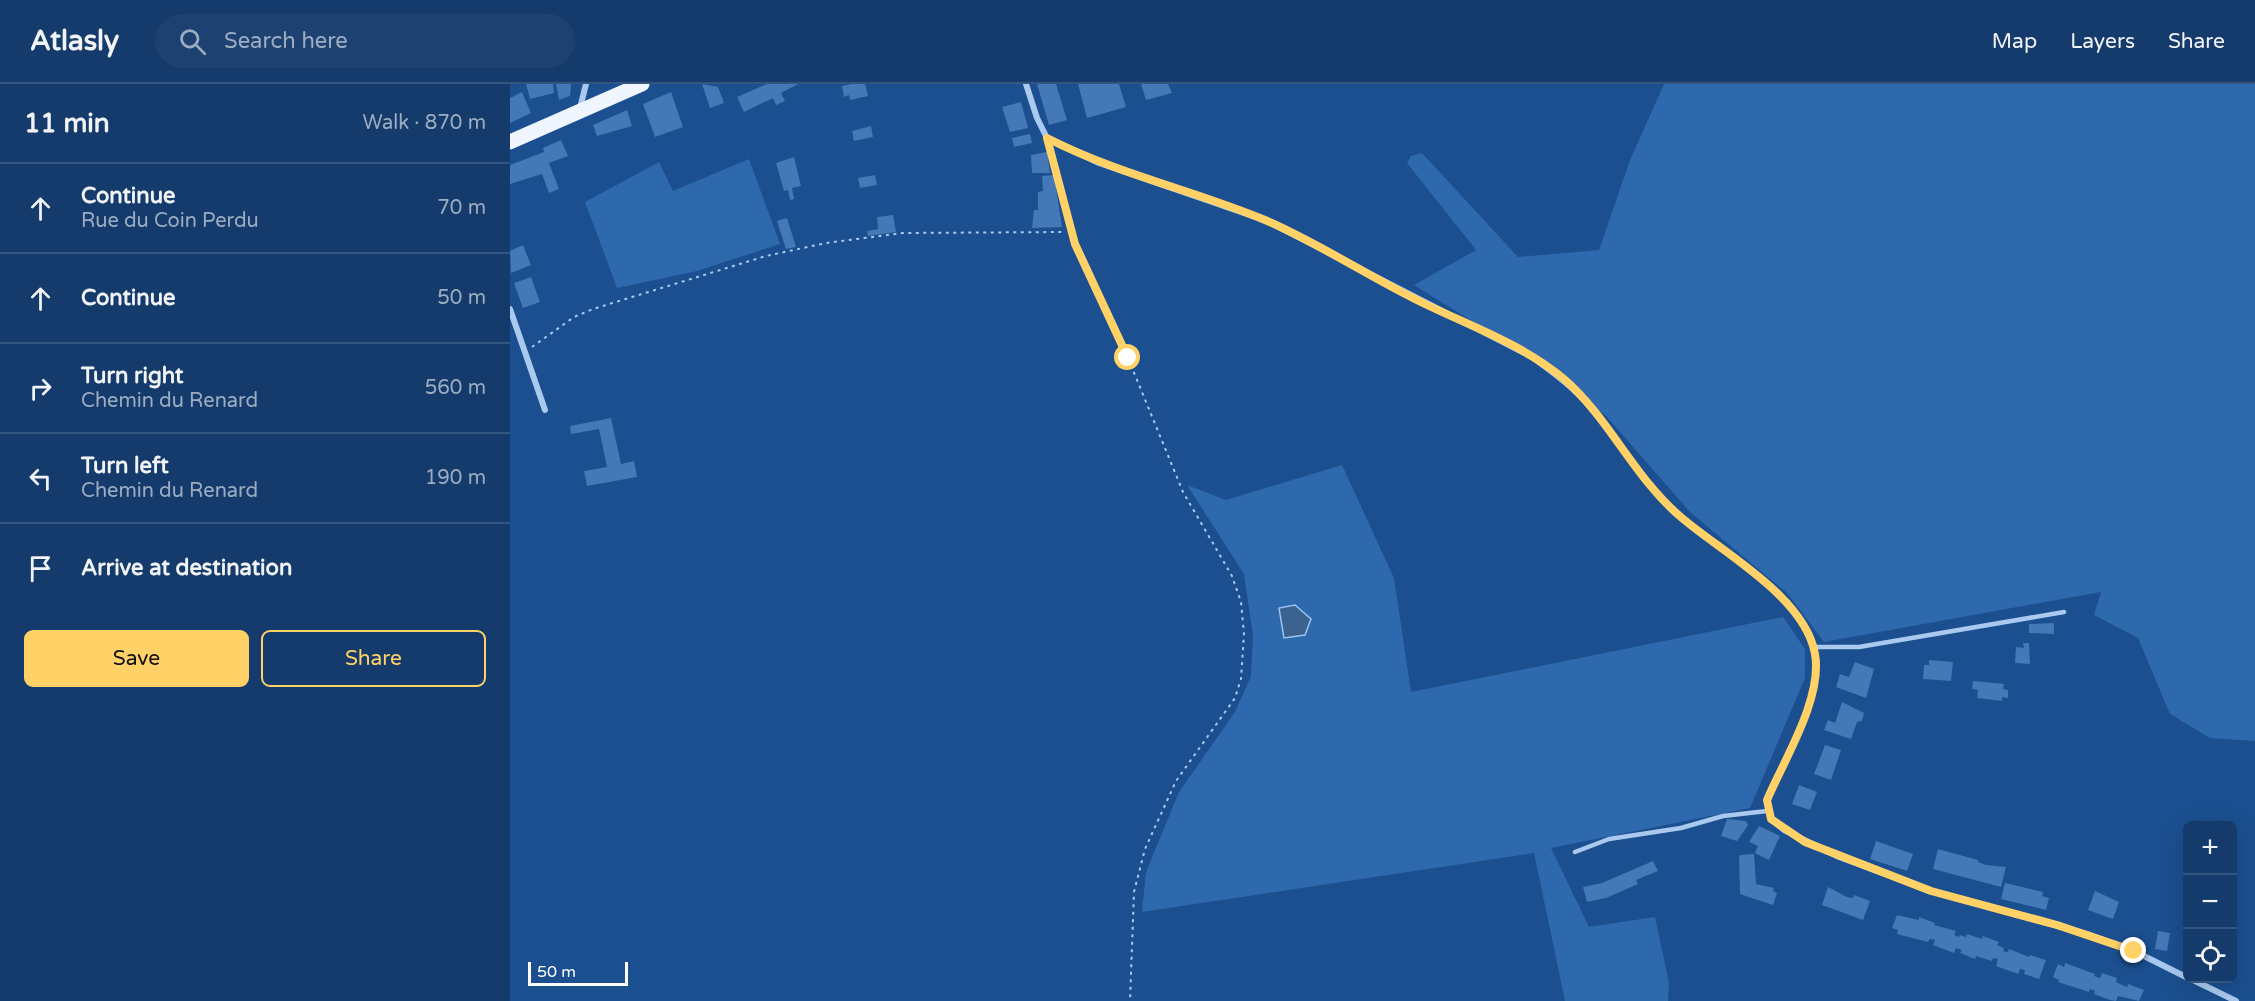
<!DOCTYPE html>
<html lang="en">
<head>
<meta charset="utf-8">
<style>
  :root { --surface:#143b6b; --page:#1d4271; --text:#f1f3f6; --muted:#9dadc1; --line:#33557e; --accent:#ffd166 }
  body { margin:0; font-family:"Varela Round",sans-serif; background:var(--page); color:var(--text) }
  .controls { position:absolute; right:18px; bottom:18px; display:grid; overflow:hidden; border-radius:9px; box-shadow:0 6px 24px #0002 }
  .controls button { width:54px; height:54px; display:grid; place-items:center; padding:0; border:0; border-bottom:2px solid var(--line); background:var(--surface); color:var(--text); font:30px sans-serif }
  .scale { position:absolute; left:18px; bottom:15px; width:100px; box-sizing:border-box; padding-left:6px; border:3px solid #fff; border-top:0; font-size:16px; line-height:21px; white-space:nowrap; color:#fff; -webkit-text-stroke:4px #1b4f8f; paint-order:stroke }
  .stop { position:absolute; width:18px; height:18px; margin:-14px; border:4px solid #ffd166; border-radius:50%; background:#fff }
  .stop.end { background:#ffd166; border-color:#fff; box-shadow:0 2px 6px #0008 }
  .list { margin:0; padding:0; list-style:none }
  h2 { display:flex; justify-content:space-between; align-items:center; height:78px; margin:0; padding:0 24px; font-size:26px }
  h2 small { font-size:20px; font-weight:400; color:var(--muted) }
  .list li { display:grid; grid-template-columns:39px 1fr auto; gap:18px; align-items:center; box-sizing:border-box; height:90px; padding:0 24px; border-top:2px solid var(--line) }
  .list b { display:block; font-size:22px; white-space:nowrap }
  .list p { margin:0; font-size:20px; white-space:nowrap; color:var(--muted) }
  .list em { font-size:20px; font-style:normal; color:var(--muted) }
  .actions { display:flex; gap:12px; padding:18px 24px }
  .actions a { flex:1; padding:14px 0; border:2px solid var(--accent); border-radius:9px; text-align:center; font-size:21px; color:var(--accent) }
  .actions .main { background:var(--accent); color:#111 }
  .icon { flex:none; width:33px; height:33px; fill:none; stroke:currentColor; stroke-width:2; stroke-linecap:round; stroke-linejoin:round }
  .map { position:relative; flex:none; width:1745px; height:917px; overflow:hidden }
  header { display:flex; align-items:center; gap:36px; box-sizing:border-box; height:84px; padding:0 30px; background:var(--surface); border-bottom:2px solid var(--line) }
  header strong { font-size:28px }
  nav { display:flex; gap:33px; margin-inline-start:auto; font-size:21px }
  .search { width:420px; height:54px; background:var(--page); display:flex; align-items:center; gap:15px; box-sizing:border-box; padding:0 21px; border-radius:33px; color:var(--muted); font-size:22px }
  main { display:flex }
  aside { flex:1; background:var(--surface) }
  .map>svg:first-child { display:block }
</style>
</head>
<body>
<header>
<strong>Atlasly</strong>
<div class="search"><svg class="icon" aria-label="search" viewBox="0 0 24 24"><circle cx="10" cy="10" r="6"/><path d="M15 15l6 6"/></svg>Search here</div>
<nav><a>Map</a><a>Layers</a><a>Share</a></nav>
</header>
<main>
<aside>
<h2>11 min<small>Walk · 870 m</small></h2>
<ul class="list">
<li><svg class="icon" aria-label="ahead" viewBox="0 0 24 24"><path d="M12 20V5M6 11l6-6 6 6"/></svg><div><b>Continue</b><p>Rue du Coin Perdu</p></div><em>70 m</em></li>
<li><svg class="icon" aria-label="ahead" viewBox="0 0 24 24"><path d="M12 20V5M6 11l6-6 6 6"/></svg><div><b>Continue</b></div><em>50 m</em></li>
<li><svg class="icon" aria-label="right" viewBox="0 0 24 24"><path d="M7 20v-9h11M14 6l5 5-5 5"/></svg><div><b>Turn right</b><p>Chemin du Renard</p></div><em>560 m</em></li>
<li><svg class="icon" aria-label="left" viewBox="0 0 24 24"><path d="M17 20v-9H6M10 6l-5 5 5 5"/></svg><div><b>Turn left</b><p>Chemin du Renard</p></div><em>190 m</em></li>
<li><svg class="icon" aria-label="arrive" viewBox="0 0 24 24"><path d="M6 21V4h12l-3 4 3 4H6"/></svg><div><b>Arrive at destination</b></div></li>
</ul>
<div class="actions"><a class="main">Save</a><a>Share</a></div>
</aside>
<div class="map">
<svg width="1745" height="917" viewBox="0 0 1745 917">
  <rect width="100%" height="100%" fill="#1b4f8f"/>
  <path fill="#2e69ad" d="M1154,0H1745V657L1700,654L1660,630L1628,554L1584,531L1591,508L1314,558L1277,509L1180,428L1097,333L1032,280L904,201L966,166L897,79L901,72L912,69L1008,173L1089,166L1120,76Z
    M239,75L270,160L187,187L107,204L75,118L149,78L163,107Z
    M832,381L884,494L901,608L1273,533L1295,565V594L1240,724L1041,764L1079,843L1145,833L1159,899L1158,917H1055L1024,769L632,828L636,788L669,708L725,628L741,592L743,552L734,490L677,401L716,416Z"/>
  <path fill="#3c6290" stroke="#9cc4f0" stroke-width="1.5" d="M785,521L801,535L795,551L774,554L769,524Z"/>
  <path fill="#4478b7" d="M16,0H43L44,9L20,15Z
    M46,0H61L60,12L49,16Z
    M192,0L208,3L214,19L200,24Z
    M257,0H288L271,9L275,17L266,21L263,14L234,28L227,13Z
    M342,0H355L358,12L340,16L339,11L334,13L332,2Z
    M527,0H546L557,36L539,41Z
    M568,0H609L616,23L577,34Z
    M631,0H658L662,9L636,16Z
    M12,8L21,29L0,39V14Z
    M161,8L173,43L145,53L133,20Z
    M511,18L518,44L500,48L492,23Z
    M117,26L122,42L87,52L83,41Z
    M361,42L363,53L344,57L342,47Z
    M520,50L522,59L504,63L502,54Z
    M51,56L58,72L39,79L49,105L39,109L32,90L0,100V81L34,68L33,64Z
    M537,68L540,89H522L521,71Z
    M284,73L291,102L282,104L284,115L280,116L278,106L274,107L266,79Z
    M365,91L367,101L350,104L348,94Z
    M544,91L552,143L522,144L524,126H528V108L533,107L532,92Z
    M383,131L386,148L358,152L357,147L368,145L367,133Z
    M277,134L286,163L276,165L267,137Z
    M13,161L21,181L1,189L0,167Z
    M21,193L30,218L13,224L4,199Z
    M101,334L111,380L124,377L127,393L77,402L74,387L97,383L89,345L61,350L60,342Z
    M1544,539V550L1519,549V540Z
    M1513,559H1519L1520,580L1505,579L1506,563L1514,564Z
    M1419,576L1443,578L1441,597L1413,595L1414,581H1419Z
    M1345,578L1364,585L1356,614L1326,603L1330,590L1339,593Z
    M1463,597L1494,600L1493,605L1498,606V614L1492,613V617L1467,614L1468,606L1462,605Z
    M1332,618L1354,629L1352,637L1347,638L1341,655L1314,646L1318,636L1325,639Z
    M1315,661L1331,666L1321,696L1304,690Z
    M1289,701L1307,708L1300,726L1282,720Z
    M1217,735L1236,737L1238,741L1227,757L1211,752Z
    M1249,742L1270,752L1259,776L1245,769L1248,762L1239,758Z
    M1366,757L1403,770L1397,787L1360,775Z
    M1428,765L1468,776V778L1476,781L1496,783L1491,803L1423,785Z
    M1244,770L1246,800L1264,804L1263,807L1267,809L1263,821L1230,810L1229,773L1230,771Z
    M1143,777L1148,787L1126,796L1128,800L1096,814L1077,818L1073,803L1092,799Z
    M1495,799L1533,808L1532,812L1539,814L1536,826L1491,815Z
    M1318,803L1337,813L1343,814L1344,811L1360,817L1353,836L1312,821Z
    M1585,807L1609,818L1603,835L1578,826Z
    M1387,831L1409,836V833L1425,839L1424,841L1446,847L1444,851L1449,853L1450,851L1456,853L1457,850L1472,855L1473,852L1489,858L1487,861L1494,864L1493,867L1498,868L1499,865L1519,873L1520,871L1536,876L1529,895L1514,890L1515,886L1510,885L1508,890L1486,882L1488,875L1483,874L1482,877L1466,872L1465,875L1450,869L1452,866L1446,864L1444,869L1423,861L1425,856L1420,855L1418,858L1387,850L1388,846L1382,844Z
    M1648,847L1660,849L1657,867L1645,865Z
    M1555,879L1585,890L1584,892L1590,894L1592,889L1607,894L1606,898L1612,901L1617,903L1618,900L1634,906L1629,917L1608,912L1606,917L1600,916L1584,910L1585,907L1580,905L1579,908L1548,898L1549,896L1543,893L1548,880L1554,883Z"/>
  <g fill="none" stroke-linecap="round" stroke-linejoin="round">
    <path stroke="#a9c9ee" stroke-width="2" stroke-dasharray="3 4.5" stroke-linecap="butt" d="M565,158L618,274L673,408L722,492L731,518L734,550L731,595L725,614L666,697L635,765L624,808L620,917
      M22,263L64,233L83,225L256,172L316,159L393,149L554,148"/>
    <path stroke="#a9c9ee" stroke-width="4.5" d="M1303,563H1349L1554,528
      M1065,768L1099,755L1171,744L1213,732L1257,727"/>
    <path stroke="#a9c9ee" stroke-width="6" d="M516,0L527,34L537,54L562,148
      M70,24L76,0
      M537,54L589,79L757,137L1022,273C1040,286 1056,297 1071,313C1107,351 1130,398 1170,433C1213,470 1293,511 1305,570C1313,612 1274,677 1257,716L1261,735L1274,746L1329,773L1421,807L1580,851L1624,867L1678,894
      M0,225L35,326
      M1679,894L1726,917"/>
    <path stroke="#f0f6ff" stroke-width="15" d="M0,58L132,0"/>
  </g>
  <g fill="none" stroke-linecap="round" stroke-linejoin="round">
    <path stroke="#ffd166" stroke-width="8" d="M618,274L565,160L537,54C607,90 683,106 755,136C811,160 862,195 917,221C963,243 1015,262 1054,295C1100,335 1124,394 1172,434C1213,469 1295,513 1305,570C1313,614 1274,676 1257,716L1261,735L1295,758L1421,807L1547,841L1624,867"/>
  </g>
</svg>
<div class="controls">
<button>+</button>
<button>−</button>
<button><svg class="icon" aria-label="locate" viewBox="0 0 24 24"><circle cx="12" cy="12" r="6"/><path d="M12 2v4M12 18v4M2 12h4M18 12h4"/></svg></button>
</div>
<div class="scale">50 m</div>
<div class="stop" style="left:618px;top:274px"></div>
<div class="stop end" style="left:1624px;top:867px"></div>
</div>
</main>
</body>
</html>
